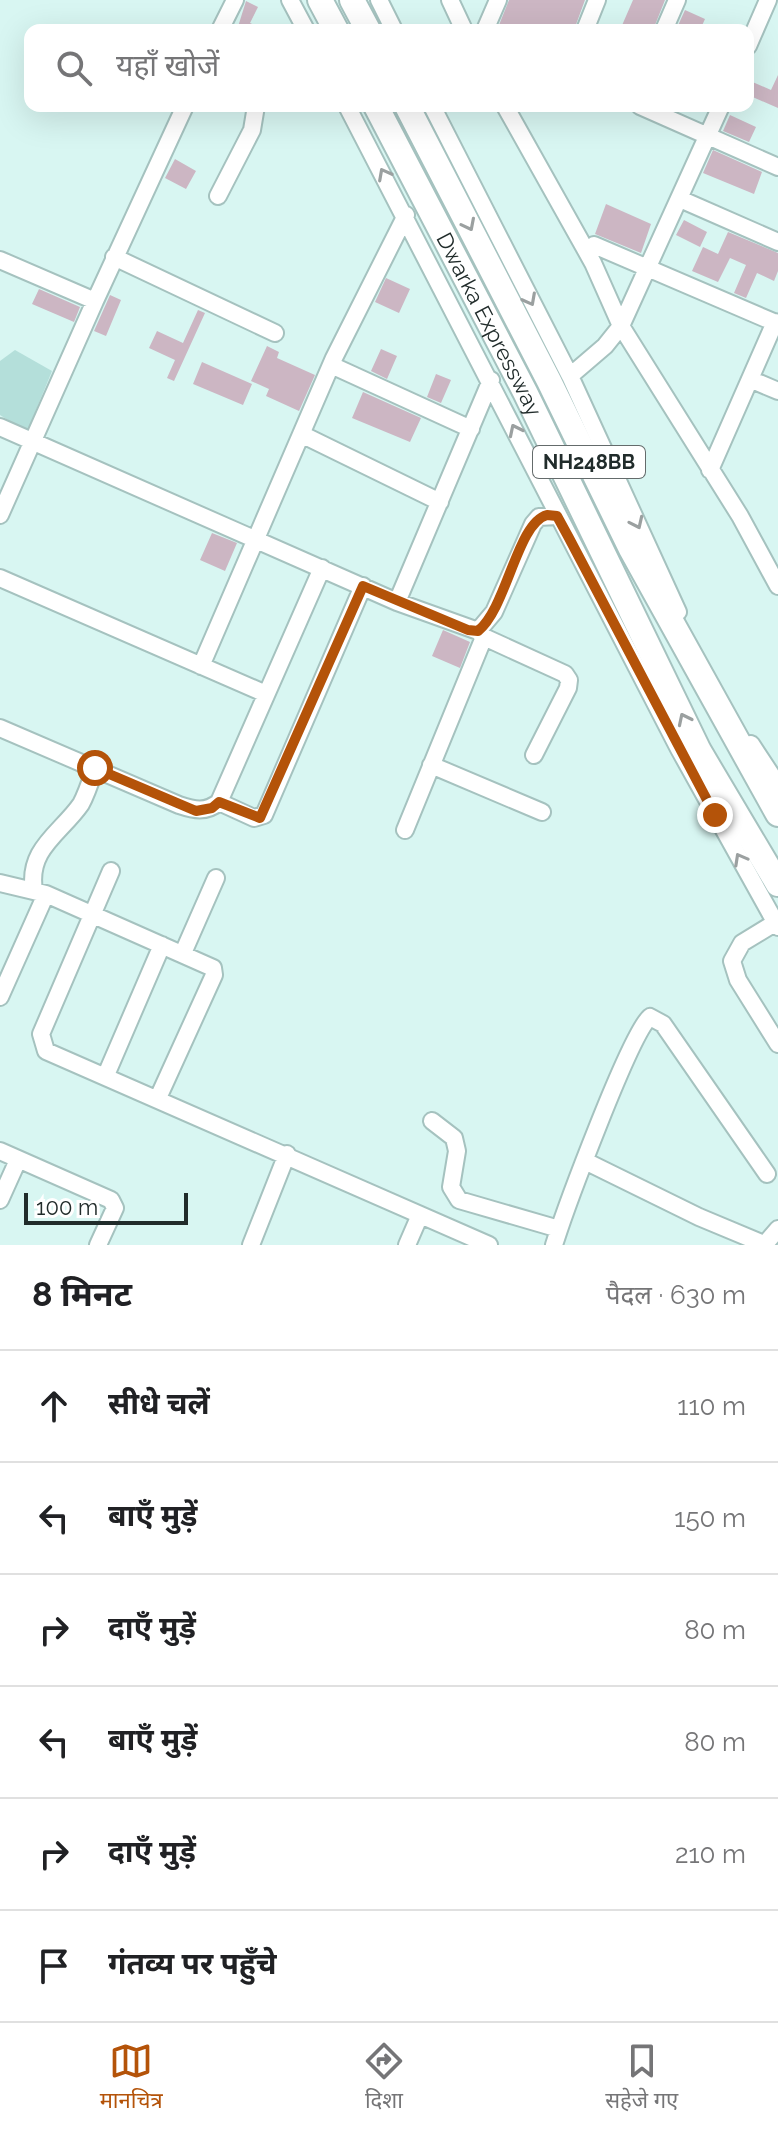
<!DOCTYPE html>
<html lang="hi">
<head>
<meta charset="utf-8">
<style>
  :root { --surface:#fff; --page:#f6f6f6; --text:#202124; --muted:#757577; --line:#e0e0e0; --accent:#b45309 }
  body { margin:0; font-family:Raleway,"Noto Sans Devanagari",sans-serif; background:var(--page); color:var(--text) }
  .scale { position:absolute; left:24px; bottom:20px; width:164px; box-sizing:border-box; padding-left:8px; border:4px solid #212c2b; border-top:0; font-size:22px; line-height:28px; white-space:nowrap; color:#212c2b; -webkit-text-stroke:6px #fff; paint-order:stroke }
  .stop { position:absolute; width:24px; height:24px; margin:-18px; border:6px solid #b45309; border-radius:50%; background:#fff }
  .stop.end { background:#b45309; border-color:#fff; box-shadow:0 2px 8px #0008 }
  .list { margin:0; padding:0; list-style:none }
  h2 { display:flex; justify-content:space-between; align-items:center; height:104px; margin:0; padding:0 32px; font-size:34px }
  h2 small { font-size:26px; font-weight:400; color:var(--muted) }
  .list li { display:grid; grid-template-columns:52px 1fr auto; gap:24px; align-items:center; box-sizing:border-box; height:112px; padding:0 32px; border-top:2px solid var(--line) }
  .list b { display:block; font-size:30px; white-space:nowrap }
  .list em { font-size:26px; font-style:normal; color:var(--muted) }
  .icon { flex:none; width:44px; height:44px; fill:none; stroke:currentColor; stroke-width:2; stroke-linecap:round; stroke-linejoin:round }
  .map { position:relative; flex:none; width:778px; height:1245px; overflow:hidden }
  .search { position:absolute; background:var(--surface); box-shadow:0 8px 32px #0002; left:24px; right:24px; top:24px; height:88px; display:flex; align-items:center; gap:20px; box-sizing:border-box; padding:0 28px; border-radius:16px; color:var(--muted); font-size:30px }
  .sheet { height:776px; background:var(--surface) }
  nav { display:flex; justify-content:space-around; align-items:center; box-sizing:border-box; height:112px; border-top:2px solid var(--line); background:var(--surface); font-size:22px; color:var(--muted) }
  nav a { display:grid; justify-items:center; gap:4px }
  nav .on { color:var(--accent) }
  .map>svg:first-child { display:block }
</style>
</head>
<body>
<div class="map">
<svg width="778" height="1245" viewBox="0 0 778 1245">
  <rect width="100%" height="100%" fill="#d8f6f2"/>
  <path fill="#b4dfda" d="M15,350L52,371L27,432L0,415V361Z"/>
  <path fill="#ccb6c3" d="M509,0H585L574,30H497Z
    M633,0H665L653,30H620Z
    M246,1L258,7L250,23L266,30H237Z
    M685,10L705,19L700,30H676Z
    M778,75V108L748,95V80L771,90Z
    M730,115L756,127L749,142L723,131Z
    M713,150L762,172L754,194L703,173Z
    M175,159L196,171L186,189L165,178Z
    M606,204L651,224L641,253L595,234Z
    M684,220L707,232L700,247L676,235Z
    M728,232L778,253V271L774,281L757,273L746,298L734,293L746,265L730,258L718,282L692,271L703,247L718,254Z
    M386,278L410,289L399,313L375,302Z
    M39,289L80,307L74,322L32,304Z
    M110,295L121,300L106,336L94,331Z
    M198,310L205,313L174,381L167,378L175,360L149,348L157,331L183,343Z
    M267,346L279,352L277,358L315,375L299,411L266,396L269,389L251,381Z
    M381,349L397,356L387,379L371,371Z
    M202,362L252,384L243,405L193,384Z
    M436,374L451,380L441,403L427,397Z
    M363,392L421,418L410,442L352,418Z
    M212,533L237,543L225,571L200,560Z
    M443,630L470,642L460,668L432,656Z"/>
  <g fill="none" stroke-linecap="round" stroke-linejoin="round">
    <defs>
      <path id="minor" d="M290,0L306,30
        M379,0L394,30
        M450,0L464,30
        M220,30L235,0
        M485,30L498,0
        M585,30L597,0
        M664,30L677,0
        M748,46L768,0
        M347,106L679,749L778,927
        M432,106L570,376L678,612
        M505,106L593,263L621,326L740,516L778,586
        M640,106L778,167
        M218,196L252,130L256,106
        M680,199L778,242
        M594,245L778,324
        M114,257L275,333
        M0,260L95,301L185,106
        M331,365L471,429
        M570,376L605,346L621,326L721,106
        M752,380L778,391
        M0,427L397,602L478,631L484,637L565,674L569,680L568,688L534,755
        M303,435L440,502
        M710,470L775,322
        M0,515L95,301
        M0,578L266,694
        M397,602L491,380
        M478,631L494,612L533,524L539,517L557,516
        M201,666L334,358L406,215
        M0,728L179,805C194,810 206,813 219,802L322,568
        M751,744L778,785
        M431,765L542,812
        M219,802L254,818L264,815L363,586
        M405,830L484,637
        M111,871L41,1034L46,1051L489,1245
        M0,883L46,894L213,968L214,975L158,1098
        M34,890C27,849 61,833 81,804C87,793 91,780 95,768
        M778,921L742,943L732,961L738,980L778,1044
        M183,953L216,878
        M0,997L46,894
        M106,1075L162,945
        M432,1121L454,1138L457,1151L451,1187L459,1200L559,1229
        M0,1151L111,1200L115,1208L98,1245
        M585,1161L699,1217L766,1245
        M0,1200L18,1160
        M765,1244L778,1229
        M251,1245L287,1154
        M407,1245L420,1215
        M554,1245C565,1210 630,1034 650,1017L663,1024L767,1174"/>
      <g id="highway">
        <path d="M320,0L336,30"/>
        <path d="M352,0L368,30"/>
        <path id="s1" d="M376,106L525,392L699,751L778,884"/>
        <path d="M407,106L549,381L631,549L778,814"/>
      </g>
    </defs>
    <use href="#minor" stroke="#a5c2bf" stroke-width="20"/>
    <use href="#highway" stroke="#a5c2bf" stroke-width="28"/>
    <use href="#minor" stroke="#fff" stroke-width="16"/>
    <use href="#highway" stroke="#fff" stroke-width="24"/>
  </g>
  <defs><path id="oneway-chevron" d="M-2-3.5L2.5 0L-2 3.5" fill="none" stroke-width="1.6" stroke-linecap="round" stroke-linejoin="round" transform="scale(2)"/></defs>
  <g stroke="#9ba0a0">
    <use href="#oneway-chevron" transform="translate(384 174) rotate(-118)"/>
    <use href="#oneway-chevron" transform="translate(469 225) rotate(63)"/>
    <use href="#oneway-chevron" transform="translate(530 300) rotate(62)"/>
    <use href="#oneway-chevron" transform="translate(515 430) rotate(-116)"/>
    <use href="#oneway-chevron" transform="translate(637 523) rotate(65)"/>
    <use href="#oneway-chevron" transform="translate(684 719) rotate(-116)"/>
    <use href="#oneway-chevron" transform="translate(740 859) rotate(-119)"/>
  </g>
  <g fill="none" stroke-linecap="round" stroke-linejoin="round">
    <path stroke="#b45309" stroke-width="10" d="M95,768L196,811L212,808L219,802L260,818L363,586L468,630L478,631C507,608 517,523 547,515L557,516L569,538L715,815"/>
  </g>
  <g text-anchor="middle" stroke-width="6" stroke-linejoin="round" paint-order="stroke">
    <rect fill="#fff" stroke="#646b6b" stroke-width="2" x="533" y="446" width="112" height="32" rx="6"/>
    <g font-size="20" font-weight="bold" fill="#212c2b">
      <text x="589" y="469">NH248BB</text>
    </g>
    <g font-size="22" fill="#212c2b" stroke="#fff">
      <text dy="8" stroke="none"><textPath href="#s1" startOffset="246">Dwarka Expressway</textPath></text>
    </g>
  </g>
</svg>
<div class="scale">100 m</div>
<div class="stop" style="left:95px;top:768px"></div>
<div class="stop end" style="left:715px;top:815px"></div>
<div class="search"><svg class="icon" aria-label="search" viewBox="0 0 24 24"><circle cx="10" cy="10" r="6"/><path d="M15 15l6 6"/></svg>यहाँ खोजें</div>
</div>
<section class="sheet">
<h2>8 मिनट<small>पैदल · 630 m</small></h2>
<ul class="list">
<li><svg class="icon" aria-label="ahead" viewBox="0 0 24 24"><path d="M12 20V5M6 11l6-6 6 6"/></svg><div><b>सीधे चलें</b></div><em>110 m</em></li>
<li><svg class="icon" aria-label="left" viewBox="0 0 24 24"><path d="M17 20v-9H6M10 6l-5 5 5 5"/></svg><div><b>बाएँ मुड़ें</b></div><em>150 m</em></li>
<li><svg class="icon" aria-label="right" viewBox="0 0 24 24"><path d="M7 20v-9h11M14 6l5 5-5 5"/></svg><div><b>दाएँ मुड़ें</b></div><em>80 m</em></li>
<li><svg class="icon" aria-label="left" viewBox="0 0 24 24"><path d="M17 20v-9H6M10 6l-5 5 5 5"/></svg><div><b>बाएँ मुड़ें</b></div><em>80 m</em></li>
<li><svg class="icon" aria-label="right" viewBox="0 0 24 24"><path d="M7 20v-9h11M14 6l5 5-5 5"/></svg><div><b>दाएँ मुड़ें</b></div><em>210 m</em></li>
<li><svg class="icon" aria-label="arrive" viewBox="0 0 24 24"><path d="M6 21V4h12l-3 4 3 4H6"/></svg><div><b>गंतव्य पर पहुँचे</b></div></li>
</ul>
</section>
<nav>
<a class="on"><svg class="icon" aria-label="map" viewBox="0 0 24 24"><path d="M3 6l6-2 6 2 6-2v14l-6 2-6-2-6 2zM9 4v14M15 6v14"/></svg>मानचित्र</a>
<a><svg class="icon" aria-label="directions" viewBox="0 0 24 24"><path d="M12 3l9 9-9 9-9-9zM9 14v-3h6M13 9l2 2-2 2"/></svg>दिशा</a>
<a><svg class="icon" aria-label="saved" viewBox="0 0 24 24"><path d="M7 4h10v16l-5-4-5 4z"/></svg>सहेजे गए</a>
</nav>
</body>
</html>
